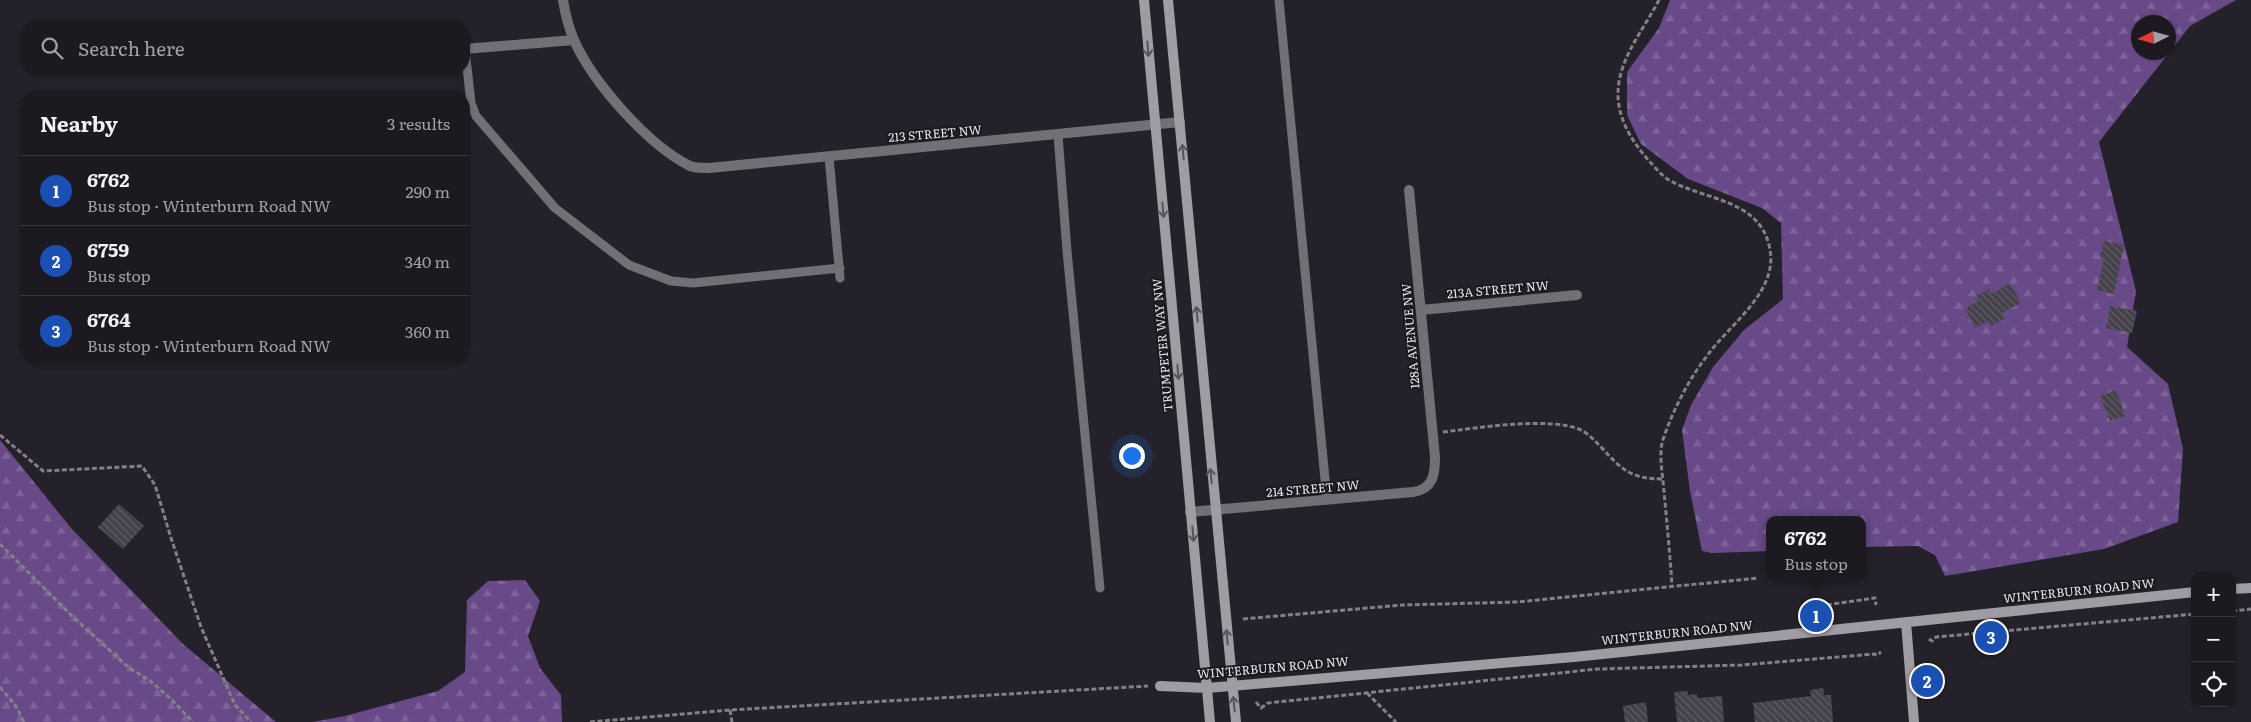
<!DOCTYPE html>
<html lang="en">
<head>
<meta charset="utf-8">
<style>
  :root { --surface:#1c1920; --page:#29262d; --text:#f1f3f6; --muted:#a0a0a5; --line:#3a383e; --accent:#db2777 }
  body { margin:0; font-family:Literata,serif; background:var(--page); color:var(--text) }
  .controls { position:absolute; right:15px; bottom:15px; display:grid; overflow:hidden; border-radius:10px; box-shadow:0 1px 4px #0004 }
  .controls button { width:45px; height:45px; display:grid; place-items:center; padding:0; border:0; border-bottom:1px solid var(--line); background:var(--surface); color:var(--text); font:25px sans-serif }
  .compass { position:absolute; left:2131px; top:15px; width:45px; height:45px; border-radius:50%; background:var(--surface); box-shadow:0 1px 4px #0004; rotate:265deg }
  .you { position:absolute; left:1131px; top:455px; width:18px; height:18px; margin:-12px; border:4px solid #fff; border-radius:50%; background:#1a73e8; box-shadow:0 0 0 8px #1a73e833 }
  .badge { display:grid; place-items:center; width:32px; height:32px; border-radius:50%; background:var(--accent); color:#fff; font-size:16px; font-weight:700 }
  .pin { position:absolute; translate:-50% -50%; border:2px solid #fff; box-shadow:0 1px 5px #0006 }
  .popup { position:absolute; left:1766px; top:516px; width:100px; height:65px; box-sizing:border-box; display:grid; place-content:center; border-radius:10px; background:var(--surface); filter:drop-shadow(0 1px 4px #0005); font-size:16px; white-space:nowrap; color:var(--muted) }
  .popup b { font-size:19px; color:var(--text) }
  .popup::after { content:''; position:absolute; left:50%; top:100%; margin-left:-10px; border:10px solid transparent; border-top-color:var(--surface) }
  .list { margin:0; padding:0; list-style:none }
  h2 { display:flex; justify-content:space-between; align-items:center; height:65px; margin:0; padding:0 20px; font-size:21px }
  h2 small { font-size:16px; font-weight:400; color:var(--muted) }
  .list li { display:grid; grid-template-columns:32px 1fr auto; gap:15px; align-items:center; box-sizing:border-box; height:70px; padding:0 20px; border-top:1px solid var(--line) }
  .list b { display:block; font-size:19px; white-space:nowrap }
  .list p { margin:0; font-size:16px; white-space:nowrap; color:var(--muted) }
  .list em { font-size:16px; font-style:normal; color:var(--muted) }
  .icon { flex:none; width:28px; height:28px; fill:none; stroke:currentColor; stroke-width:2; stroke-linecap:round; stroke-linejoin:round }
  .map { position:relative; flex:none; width:2251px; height:722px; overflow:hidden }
  .search { position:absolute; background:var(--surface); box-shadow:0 1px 4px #0004; left:20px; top:20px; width:450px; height:55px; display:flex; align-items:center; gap:12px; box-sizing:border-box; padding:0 18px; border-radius:20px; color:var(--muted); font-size:19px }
  .panel { position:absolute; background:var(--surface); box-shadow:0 1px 4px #0004; left:20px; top:90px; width:450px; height:275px; border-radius:20px }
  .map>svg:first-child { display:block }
</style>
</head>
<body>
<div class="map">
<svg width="2251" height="722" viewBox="0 0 2251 722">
  <defs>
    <pattern id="forest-firs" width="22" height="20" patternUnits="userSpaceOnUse" patternTransform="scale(1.25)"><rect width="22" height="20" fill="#674a87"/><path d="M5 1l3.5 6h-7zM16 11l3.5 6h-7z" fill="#7d6498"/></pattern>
    <pattern id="building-back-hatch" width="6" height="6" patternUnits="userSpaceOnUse" patternTransform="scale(1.25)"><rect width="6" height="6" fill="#45414a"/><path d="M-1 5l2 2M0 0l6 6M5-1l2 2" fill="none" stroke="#605c64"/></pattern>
  </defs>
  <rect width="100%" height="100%" fill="#25212a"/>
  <path fill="url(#forest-firs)" fill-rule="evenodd" d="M1670,0H2236L2190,26L2099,142L2136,291L2127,347L2168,384L2183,449L2178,522L2104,549L1945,576L1935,555L1918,546L1862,547V520H1770V551L1712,553L1702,551L1690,491L1682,430L1691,405L1713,367L1744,330L1783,299L1781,223L1762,208L1688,179L1641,144L1627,115V72L1659,28ZM2138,22H2168V52H2138Z
    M0,440L71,528L184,645L276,722H0Z
    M525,580L540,601L528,636L540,668L561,695L562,722H313L345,716L438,691L465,672L467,600L488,581Z"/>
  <path fill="url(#building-back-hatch)" d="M2104,241L2124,245L2114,294L2097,290L2104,258L2100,257Z
    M2010,283L2021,303L2002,313L2005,319L1991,326L1988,321L1975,328L1965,309L1978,301L1976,296L1989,289L1991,294Z
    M2110,306L2137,311L2132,333L2106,328Z
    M2116,390L2125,416L2110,421L2100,396Z
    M119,504L144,526L123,549L98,527Z
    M1823,688L1824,695H1831L1833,722H1755L1753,703L1811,696L1810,690Z
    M1688,691V695L1697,694L1698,698L1722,696L1724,722H1677L1674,692Z
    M1646,702L1648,722H1625L1623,706Z"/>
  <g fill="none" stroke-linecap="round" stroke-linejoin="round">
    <path stroke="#838087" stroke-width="3" stroke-dasharray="5 2.5" stroke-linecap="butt" d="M1659,0C1646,25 1626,50 1620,77C1612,111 1629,138 1650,162C1656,168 1662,176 1669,180C1704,200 1758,199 1769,245C1781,291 1730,323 1707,356C1692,375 1679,399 1670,421C1667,428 1664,436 1662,443C1659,458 1663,476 1664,492C1667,523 1670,555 1672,586
      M1443,432C1477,428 1551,416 1581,430C1589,434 1595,441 1601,447C1622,470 1631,479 1663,479
      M0,435L43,471L142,466L155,485L171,538L201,627L235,705L251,722
      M0,544L73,617L128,667L149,680L172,700L193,722
      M1812,607L1875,598L1876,605
      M2232,611L2251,609
      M1243,619L1402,605L1517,602L1758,578
      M1929,639L1932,641L1936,637L2195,614
      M0,687L15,705L24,722
      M1367,693L1396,722
      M1256,702L1261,708L1268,703L1598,669L1742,665L1874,654L1877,655L1881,652
      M730,710L732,722
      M590,722L730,710L1148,686"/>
    <path stroke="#727075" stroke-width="9" d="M1279,0L1327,500
      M465,49L471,103L476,116L555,208L629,265L671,281L693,283L840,268
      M1058,135L1067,251L1100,588
      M829,157L840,278"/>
    <path stroke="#727075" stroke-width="10" d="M563,0C565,13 569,28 574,40C593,83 648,145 690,166C695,168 703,168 709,168L1180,122
      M464,49L574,40
      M1421,310L1577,295
      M1190,512L1413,492C1433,489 1435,475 1435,457L1409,190"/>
    <path stroke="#9f9ca3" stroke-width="10" d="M1144,0L1210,722
      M1168,0L1236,722
      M2232,589L2251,588
      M1906,622L1914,722
      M1160,686L1207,688L1574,657L2195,592"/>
  </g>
  <defs><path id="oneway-shaft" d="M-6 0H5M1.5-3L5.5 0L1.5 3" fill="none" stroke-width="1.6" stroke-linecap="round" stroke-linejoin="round" transform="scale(1.25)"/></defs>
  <g stroke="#56535b">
    <use href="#oneway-shaft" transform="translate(1148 49) rotate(85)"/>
    <use href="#oneway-shaft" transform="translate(1183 152) rotate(-95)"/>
    <use href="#oneway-shaft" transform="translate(1163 210) rotate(85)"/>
    <use href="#oneway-shaft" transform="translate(1197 314) rotate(-95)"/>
    <use href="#oneway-shaft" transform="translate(1178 372) rotate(85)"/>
    <use href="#oneway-shaft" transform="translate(1211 476) rotate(-95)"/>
    <use href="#oneway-shaft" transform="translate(1193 534) rotate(85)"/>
    <use href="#oneway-shaft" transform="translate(1227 637) rotate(-96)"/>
    <use href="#oneway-shaft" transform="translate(1234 704) rotate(-96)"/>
  </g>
  <g text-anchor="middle" stroke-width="4" stroke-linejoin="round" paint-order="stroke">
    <g font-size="12" fill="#e9e6ec" stroke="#1b1820">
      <text transform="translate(935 134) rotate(-5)" y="4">213 STREET NW</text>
      <text transform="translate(1498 290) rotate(-5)" y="4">213A STREET NW</text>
      <text transform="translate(1411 336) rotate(-95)" y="4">128A AVENUE NW</text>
      <text transform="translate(1163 345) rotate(-95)" y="4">TRUMPETER WAY NW</text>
      <text transform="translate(1313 489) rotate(-5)" y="4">214 STREET NW</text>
      <text transform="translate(2079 591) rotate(-6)" y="4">WINTERBURN ROAD NW</text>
      <text transform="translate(1677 633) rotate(-6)" y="4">WINTERBURN ROAD NW</text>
      <text transform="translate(1273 668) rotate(-5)" y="4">WINTERBURN ROAD NW</text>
    </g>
  </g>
</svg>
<div class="controls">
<button>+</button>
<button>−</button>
<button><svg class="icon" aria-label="locate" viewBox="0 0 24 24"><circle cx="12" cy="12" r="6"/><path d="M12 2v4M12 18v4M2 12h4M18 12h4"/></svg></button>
</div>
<svg class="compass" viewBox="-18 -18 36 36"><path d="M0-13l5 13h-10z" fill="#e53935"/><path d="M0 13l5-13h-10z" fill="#a0a0a5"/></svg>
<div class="you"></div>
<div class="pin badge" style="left:1816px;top:616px;background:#1a4fb4">1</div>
<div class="popup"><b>6762</b>Bus stop</div>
<div class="pin badge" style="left:1927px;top:681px;background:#1a4fb4">2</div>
<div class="pin badge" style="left:1991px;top:637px;background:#1a4fb4">3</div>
<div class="search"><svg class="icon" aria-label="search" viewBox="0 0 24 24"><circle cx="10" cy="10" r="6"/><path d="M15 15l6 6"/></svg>Search here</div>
<section class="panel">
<h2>Nearby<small>3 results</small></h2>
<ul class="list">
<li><span class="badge" style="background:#1a4fb4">1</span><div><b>6762</b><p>Bus stop · Winterburn Road NW</p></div><em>290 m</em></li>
<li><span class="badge" style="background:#1a4fb4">2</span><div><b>6759</b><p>Bus stop</p></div><em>340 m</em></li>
<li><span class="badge" style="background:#1a4fb4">3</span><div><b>6764</b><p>Bus stop · Winterburn Road NW</p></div><em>360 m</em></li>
</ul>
</section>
</div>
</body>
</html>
